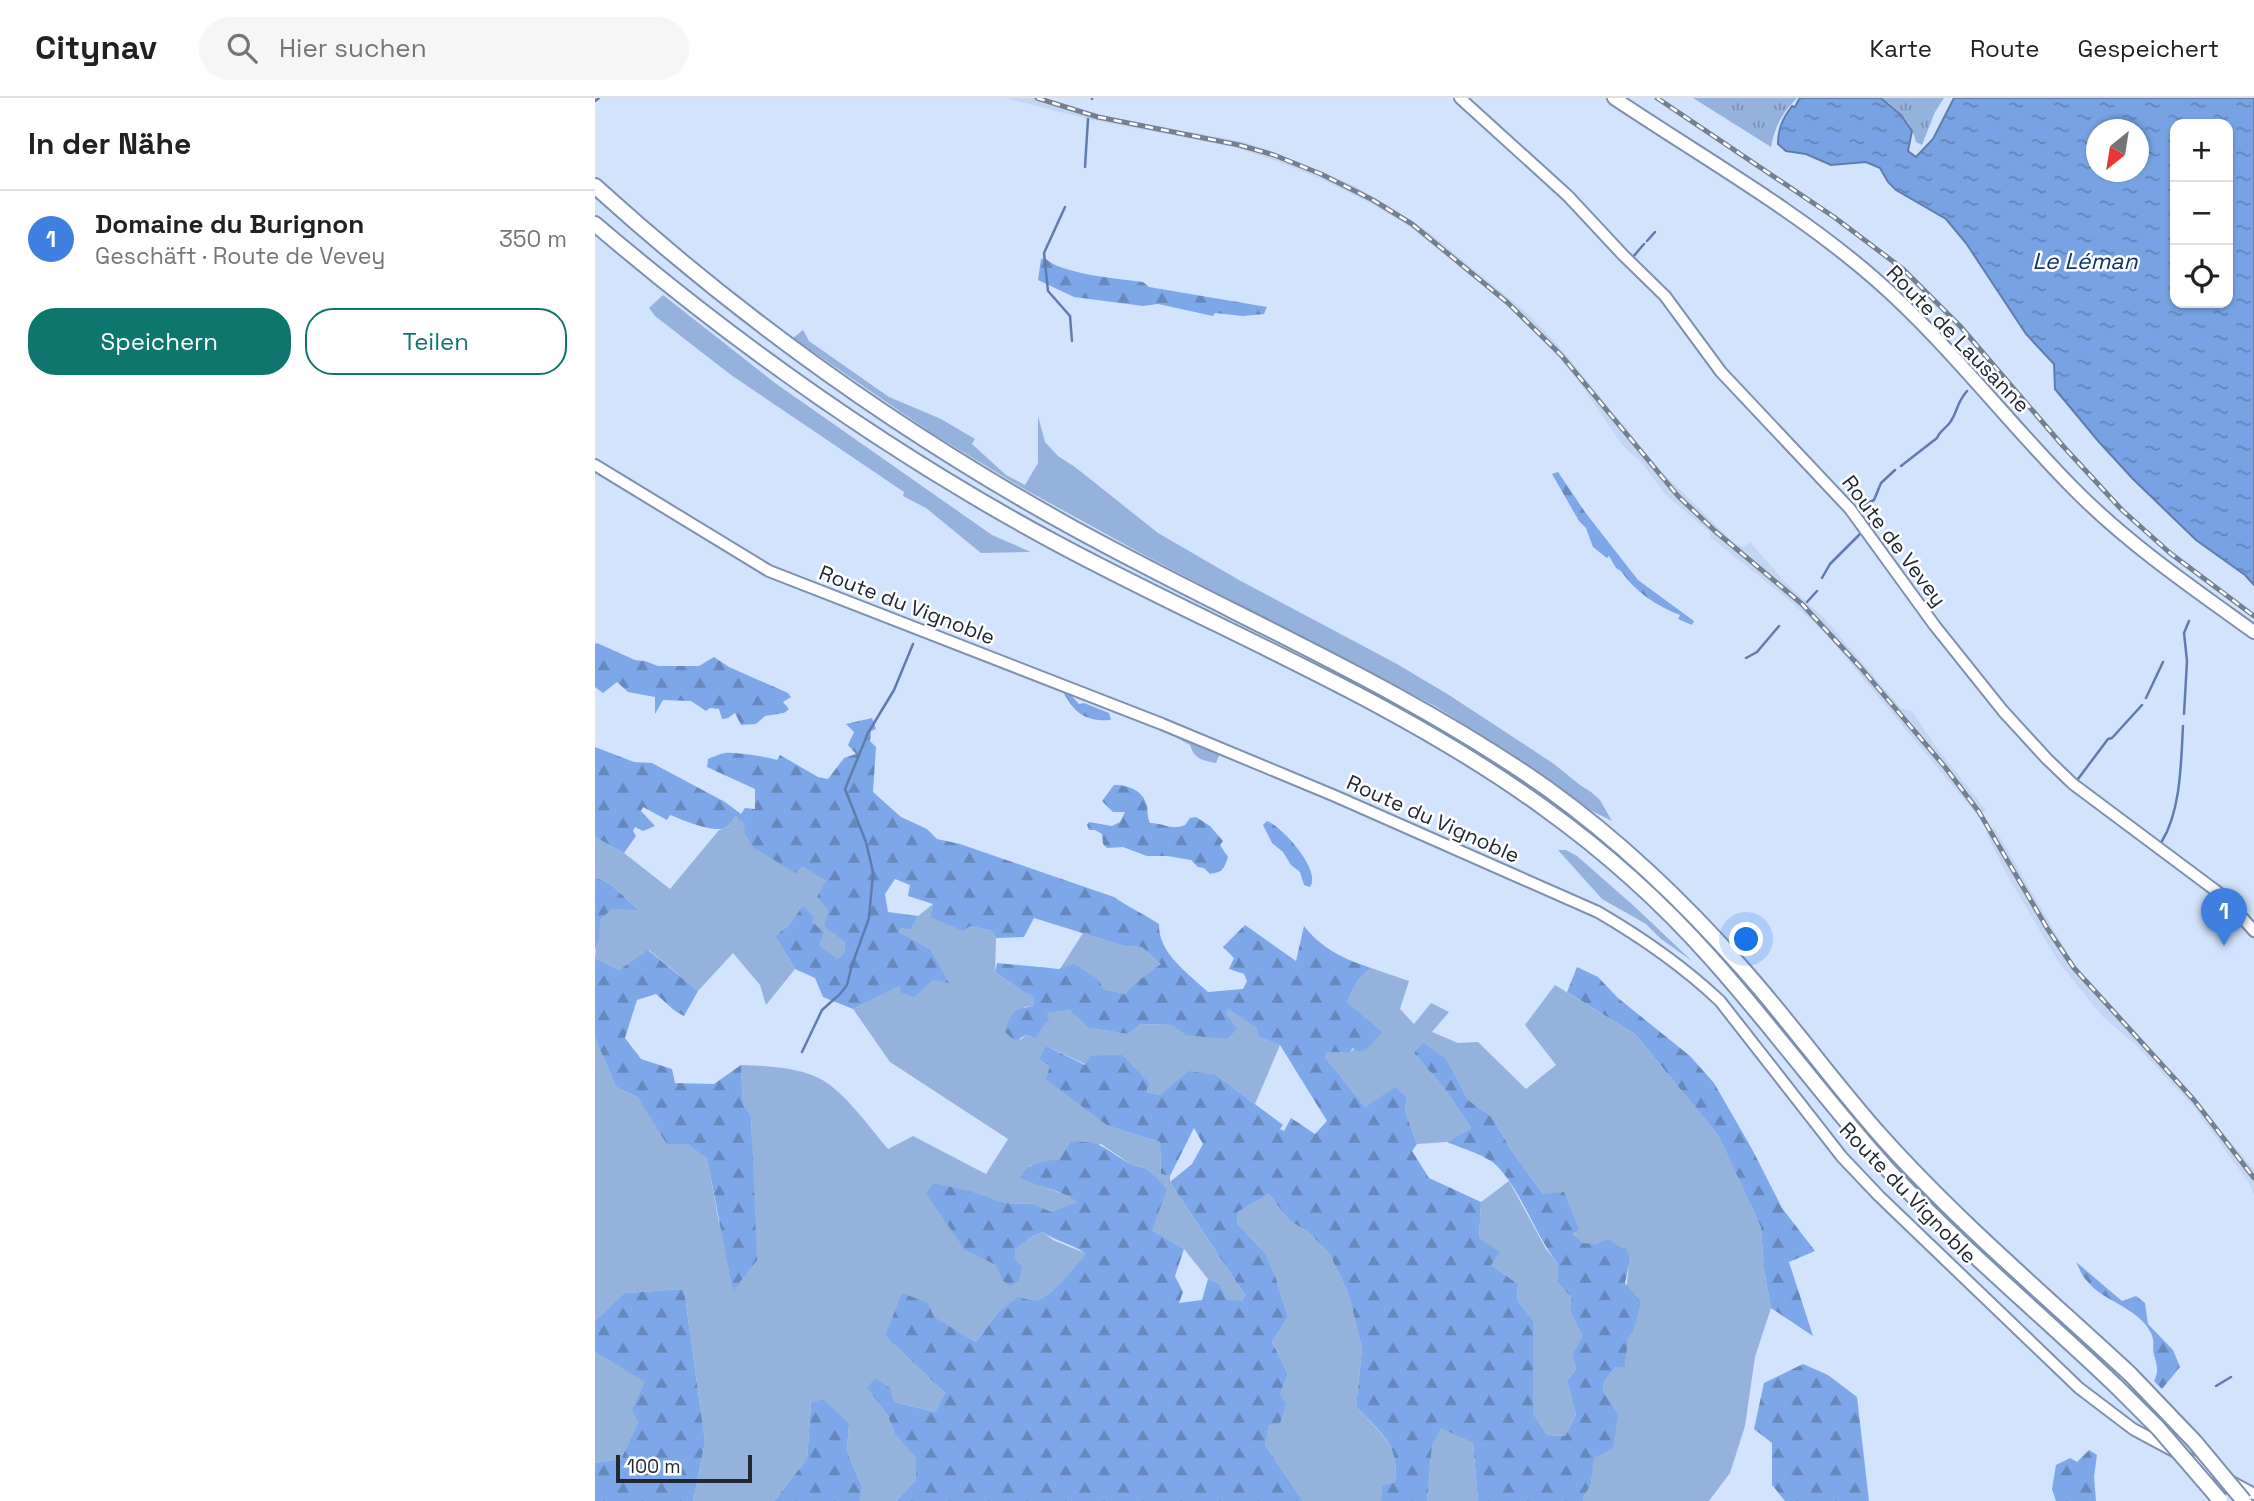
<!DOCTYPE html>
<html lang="de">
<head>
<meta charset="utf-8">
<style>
  :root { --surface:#fff; --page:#f6f6f6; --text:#202124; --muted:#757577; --line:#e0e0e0; --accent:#0f766e }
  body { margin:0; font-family:"Space Grotesk",sans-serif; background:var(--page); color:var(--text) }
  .controls { position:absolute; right:21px; top:21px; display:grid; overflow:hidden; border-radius:14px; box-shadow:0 2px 5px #0004 }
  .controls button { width:63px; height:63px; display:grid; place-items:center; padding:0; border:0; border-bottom:2px solid var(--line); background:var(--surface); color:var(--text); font:35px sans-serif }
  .compass { position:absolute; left:1491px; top:21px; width:63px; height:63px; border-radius:50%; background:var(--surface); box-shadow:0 2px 5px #0004; rotate:210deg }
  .scale { position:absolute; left:21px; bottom:18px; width:136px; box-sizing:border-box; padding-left:7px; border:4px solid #202833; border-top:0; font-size:19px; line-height:24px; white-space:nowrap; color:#202833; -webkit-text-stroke:5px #fff; paint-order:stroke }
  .you { position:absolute; left:1152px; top:842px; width:24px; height:24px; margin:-18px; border:5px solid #fff; border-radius:50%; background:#1a73e8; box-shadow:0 0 0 10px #1a73e833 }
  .badge { display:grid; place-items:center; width:46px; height:46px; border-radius:50%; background:var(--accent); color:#fff; font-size:23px; font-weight:700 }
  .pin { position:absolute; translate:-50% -58px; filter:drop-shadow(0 2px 4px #0008) }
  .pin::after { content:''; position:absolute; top:37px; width:24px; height:21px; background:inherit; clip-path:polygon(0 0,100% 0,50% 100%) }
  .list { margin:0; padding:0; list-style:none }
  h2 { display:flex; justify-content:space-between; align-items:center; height:91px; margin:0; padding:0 28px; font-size:30px }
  h2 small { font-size:23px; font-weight:400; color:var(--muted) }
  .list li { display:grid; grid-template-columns:46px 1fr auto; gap:21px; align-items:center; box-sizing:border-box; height:98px; padding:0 28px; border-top:2px solid var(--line) }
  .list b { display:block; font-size:26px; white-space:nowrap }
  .list p { margin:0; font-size:23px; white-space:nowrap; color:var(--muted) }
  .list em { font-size:23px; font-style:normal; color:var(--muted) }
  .actions { display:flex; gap:14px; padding:21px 28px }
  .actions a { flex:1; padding:16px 0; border:2px solid var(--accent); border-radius:28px; text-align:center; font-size:24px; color:var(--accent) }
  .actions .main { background:var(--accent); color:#fff }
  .icon { flex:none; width:38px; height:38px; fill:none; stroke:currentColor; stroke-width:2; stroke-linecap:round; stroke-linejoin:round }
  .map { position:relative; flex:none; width:1659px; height:1403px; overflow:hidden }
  header { display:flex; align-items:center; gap:42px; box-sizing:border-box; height:98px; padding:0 35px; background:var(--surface); border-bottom:2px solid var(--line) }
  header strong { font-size:33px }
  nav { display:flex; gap:38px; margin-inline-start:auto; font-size:24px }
  .search { width:490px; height:63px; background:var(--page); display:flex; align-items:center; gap:18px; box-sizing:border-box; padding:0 24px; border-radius:38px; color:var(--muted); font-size:26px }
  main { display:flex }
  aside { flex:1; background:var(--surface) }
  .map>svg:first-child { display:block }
</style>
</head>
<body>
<header>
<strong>Citynav</strong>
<div class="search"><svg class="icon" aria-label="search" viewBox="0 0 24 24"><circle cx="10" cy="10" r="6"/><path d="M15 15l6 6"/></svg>Hier suchen</div>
<nav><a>Karte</a><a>Route</a><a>Gespeichert</a></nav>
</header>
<main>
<aside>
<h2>In der Nähe<small></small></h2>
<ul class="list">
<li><span class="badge" style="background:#3f7fe0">1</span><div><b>Domaine du Burignon</b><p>Geschäft · Route de Vevey</p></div><em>350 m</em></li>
</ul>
<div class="actions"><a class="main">Speichern</a><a>Teilen</a></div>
</aside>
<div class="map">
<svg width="1659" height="1403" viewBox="0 0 1659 1403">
  <defs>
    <pattern id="forest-firs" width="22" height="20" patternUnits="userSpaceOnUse" patternTransform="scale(1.75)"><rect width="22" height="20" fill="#7da7e9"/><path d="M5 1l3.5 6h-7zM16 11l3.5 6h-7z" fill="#6688bd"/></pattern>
    <pattern id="park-tufts" width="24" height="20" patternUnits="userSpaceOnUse" patternTransform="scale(1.75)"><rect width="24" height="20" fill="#95b2dd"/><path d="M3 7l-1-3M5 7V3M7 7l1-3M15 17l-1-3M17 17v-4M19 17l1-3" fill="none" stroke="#7991b4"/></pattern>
    <pattern id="water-ripples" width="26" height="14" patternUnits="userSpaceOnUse" patternTransform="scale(1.75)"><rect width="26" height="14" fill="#78a2e3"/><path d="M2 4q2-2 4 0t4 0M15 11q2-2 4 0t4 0" fill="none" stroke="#6284b9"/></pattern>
  </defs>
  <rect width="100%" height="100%" fill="#d2e3fd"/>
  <path fill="#c3d6f4" d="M410,0H452L504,17L649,44L671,51L760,88L832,133L933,216L962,246L1066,373L1139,445L1148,449L1155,444L1191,485L1229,520L1306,610L1317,613L1341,649L1391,712L1382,717L1231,536L1194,502L1116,440L1114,434L1070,396L1047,365L1028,348L982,281L949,243L904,200L814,128L777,106L728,82L684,64L639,49L492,21Z
    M1399,729L1477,863L1502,894L1581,978L1659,1072V1097L1654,1085L1598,1008L1541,947L1508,919L1464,865L1412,777L1391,735Z"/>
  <path fill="#95b2dd" d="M68,197L180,285L397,437L436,454L386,455L331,410L308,398L309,394L136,277L60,218L54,210Z
    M208,232L214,243L294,299L346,321L380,341L377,346L411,377L430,387L443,365V318L450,344L463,358L480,369L563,435L644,482L802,566L854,597L959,666L985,687L996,694L1005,702L1017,723L995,712L917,656L840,608L551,458L431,392L338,336L198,240Z
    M571,631L625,655L621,665C607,662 600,662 595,647L573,635Z
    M141,718L231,783L234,813L250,844L249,855L242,861L235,858L195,826L180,838L200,871L171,907L165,887L138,855L103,893L54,852L24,872L0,860L4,821L16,811H43L15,786L0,779V739L29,755L75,791L124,732L133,729Z
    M963,752H971L982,758L1039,808L1097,863L1066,841L1051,826L1007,801Z
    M338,806L335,819L397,833L401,840L400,874L430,895L439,899V908L429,909L425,942L431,937L436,939L451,915L474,912L495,930L533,936L546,926L576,927L590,937L629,915L633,911L663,930L664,939L685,947L660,1006L621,977L565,997L550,994L451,948L455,967L513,1028L565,1044L566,1076L575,1078V1084L650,1197L647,1203H632L625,1186L613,1181L589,1151L557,1132L558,1076L548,1069L537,1067L506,1046L464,1061L435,1068L426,1080C444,1090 466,1092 483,1104L456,1115L438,1106L411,1105L379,1094L371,1153L402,1167L407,1182L420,1161V1152L438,1138L448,1134L458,1142L492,1156C482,1166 454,1202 441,1202C435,1203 429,1200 423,1200L402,1215L381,1244L338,1219L290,1238L350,1295L340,1314L299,1304L272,1290L293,1318L300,1337L322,1359L321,1382L301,1403H265L267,1389L252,1353L254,1326L216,1305L212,1361L179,1403H98L110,1344L89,1191L29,1195L0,1223V940L21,989L42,999L72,1045L92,1046L112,1059L124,1125L157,1043L156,1018L148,1006L146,967C173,968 212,969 235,987C257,1004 275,1030 293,1051L318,1038L391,1076L413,1041L295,964L258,911L307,886L335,851L304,834L306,830L316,832L323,818Z
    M488,835L529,848L547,849L567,866L535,889L530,896L508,891L465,871Z
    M776,870L814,883L805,911L819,926L836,905L854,914L837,934L863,945L883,944L931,991L961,967L930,927L960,887L1040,936L1123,1037L1166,1129L1169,1172L1176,1210L1160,1259L1150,1328L1135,1375L1114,1403H989L988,1400L996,1386L998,1360L1023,1316L1008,1292L1010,1282L1021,1269L1030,1268C1034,1232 1028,1197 1035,1162L1014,1140L1000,1146H987L978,1134L983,1132L948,1096L915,1050L897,1019L873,1002L852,962L819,955L849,990L876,1030L852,1044L822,1046L810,1013L812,1000L800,990L770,1009L730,959L733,954L753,955L786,934L752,904L763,882Z
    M914,1083L951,1151L963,1166L962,1184L976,1199L975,1213L987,1238L977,1257L981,1271L972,1283L981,1317L970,1338L952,1337L938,1315V1222L922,1202L923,1186L896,1167L884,1140L886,1104Z
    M674,1096L694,1122L713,1134L734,1155L754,1197L767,1251L761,1309C785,1335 805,1346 800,1384L787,1389L786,1403H708L670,1347L674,1326L693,1276L677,1244L693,1219L680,1177L670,1155L642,1125L641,1114Z
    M0,1254L51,1284L38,1312L43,1324L26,1361L0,1365Z
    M846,1329L878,1345L883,1403H832L837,1348Z"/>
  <path fill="url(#forest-firs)" d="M450,160C464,176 526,181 548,184L554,189L672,209L669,216L648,218L620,215L618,218L563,206L548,208L479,199L443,182L446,161Z
    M963,374L990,414L1043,482L1099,523L1097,527L1083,521L1085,517C1062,508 1040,494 1026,473L1021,470L1014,458L1012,460L998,449L991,430L984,423L957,376Z
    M2,545L40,562L50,563L63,568H104L119,559L134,569L193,595L196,599L188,604L194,611L189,615L170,618L161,626L146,627L140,615L133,620L127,621L124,611L115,610L111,613L96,603L68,602L60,616V599L33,594L22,584L8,595L0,589V546Z
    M467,592L473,594L484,606L489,605L514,615L516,622C489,624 479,614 467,592Z
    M277,620L281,631L276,633L275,643L281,649L278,694L306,719L332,731L342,741L365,746L519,799C533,809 549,816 564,826C563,855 593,875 613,894L648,891L652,883L649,876L634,871L639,860L628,849L650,827L701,863L709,828C727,851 749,861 776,870L763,882L752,904L787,934L772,951L764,954L758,950L754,955L733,954L730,959L770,1009L800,989L812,1000L810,1013L822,1046L817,1053L834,1080L886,1104L884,1140L905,1154L896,1167L923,1186L922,1202L938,1222V1315L952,1337L970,1338L981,1317L972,1283L981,1271L977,1257L987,1238L975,1213L976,1199L962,1184L963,1166C940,1137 926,1092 902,1068C893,1058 866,1050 852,1044L876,1030L849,990L819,955L828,945L852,962L873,1002L897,1019L915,1050L948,1096L969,1094L984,1132L978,1135L987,1145L1000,1146L1014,1140L1025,1150H1031L1035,1162L1030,1185L1046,1204L1038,1234L1033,1240L1030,1269H1021L1010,1282L1008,1292L1023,1316L1018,1350L999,1360L996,1386L988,1400L989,1403H883L878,1345L846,1330L837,1348L832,1403H786L787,1388L800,1384C805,1346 785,1334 761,1309L767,1251L754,1197L734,1155L713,1134L694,1122L674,1096L642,1114V1125L670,1155L680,1177L693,1219L677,1244L693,1276L685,1297L691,1306L685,1325L674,1327L670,1347L708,1403H301L321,1382V1359L300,1337L293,1318L272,1290L280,1280L295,1290L299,1304L340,1314L350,1295L290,1238L307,1195L333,1205L339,1219L381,1244L402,1215L423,1199C429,1200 435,1203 441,1202C454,1202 482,1166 491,1156C478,1146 462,1144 448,1134L438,1138L420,1152V1161L427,1169L424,1183L415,1188L407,1182L401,1167L371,1153L331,1096L338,1085L379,1094L411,1105L438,1106L456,1114L482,1104C466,1091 444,1090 425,1080C433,1064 448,1064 464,1061L476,1044C510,1042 510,1053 536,1066C540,1068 544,1068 547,1069C557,1073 565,1084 572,1091L557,1132L589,1151L580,1178L588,1194L584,1205L607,1202L613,1181L625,1186L632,1202L647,1203L650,1197L575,1084L597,1066L608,1046L599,1030L575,1078L566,1076L565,1044L513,1028L451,981L455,968L444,961L451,948L490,967L496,958L527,957L554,985L551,994L565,997L594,973L621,977L688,1027L685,1031L689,1033L696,1020L720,1036L732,1023L685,947L664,939L662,930L633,911L630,915L642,931L632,941L590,937L576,927L546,926L533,936L494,930L474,912L452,915L454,923L450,925L441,940L431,937L420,943L410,934C416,915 417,911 439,908V899L430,895L400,874L402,865L464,871L479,866L504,882L508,891L530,896L535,889L566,866L547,849L529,848L439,820L429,839L401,840L397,833L375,828L368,833L335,819L338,806L313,798L315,787L300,781L290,796L293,814L323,818L316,832L306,830L304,834L335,851L354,885L338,882L319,899L305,894L306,887L258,911L228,899L220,880L200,871L180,838L195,826L208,808L219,819L217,824L229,834L224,848L242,861L249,855L250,844L229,828L234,813L222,799L231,783L208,768L200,775L158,749L149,734L150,726L141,718C138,722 135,728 130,730C119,735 87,722 75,717L72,722L48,709L46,713L60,728L48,733L40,729L38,733L41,738L29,755L0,739V649L39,664L57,665L130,704L146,716L150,710L160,711V691L112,669L113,661C118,659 124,656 130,655C137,654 175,659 182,662L185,657L223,679L233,681L249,660L261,656L253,647L259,634L251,626Z
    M519,687C533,687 548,692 552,708C553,715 552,719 555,725C569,725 576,733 590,727L595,720L601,719L615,728L628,743L625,747L633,759C629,771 628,774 615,776L609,770L603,769L596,762L572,758H552L528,749L512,750L508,746L507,736L500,732H494L492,727L494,724L517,728L525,724L530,714H518L507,703Z
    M672,723C688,729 727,773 715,789L709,787L705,774L696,767L688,754L677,745L668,727Z
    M0,779L15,786L44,812L17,811L5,821L4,841L0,852Z
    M53,852L103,893L89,918L80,913L61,896L42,902L30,940L46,961L77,971L80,985L119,986L146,967L148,1006L156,1018L162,1162L138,1193L112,1060L92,1046H72L42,999L21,989L0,940V860L24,872Z
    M982,869L1003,879L1023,900L1095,958L1119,985L1157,1051L1187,1110L1220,1153L1194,1164L1218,1238L1176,1210L1169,1172L1166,1129L1123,1037L1040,936L972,894Z
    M1481,1164L1527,1203L1541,1198L1550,1205L1553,1226L1578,1252L1585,1269L1567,1291L1559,1283C1564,1273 1562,1267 1559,1257C1557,1249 1560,1243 1556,1235C1543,1209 1507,1203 1492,1183C1487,1178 1484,1170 1481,1164Z
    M89,1191L110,1344L98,1403H0V1365L26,1361L43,1324L37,1312L50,1284L0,1254V1223L29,1195Z
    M1208,1266L1233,1277L1262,1299L1274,1403H1190L1177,1387V1345L1159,1331L1169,1285Z
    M228,1301L254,1326L252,1353L267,1389L265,1403H179L212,1361L216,1305Z
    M1494,1352L1502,1357L1499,1379L1501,1403H1461L1457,1391L1461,1367L1475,1360L1482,1364Z"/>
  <path fill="url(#park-tufts)" d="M1098,0H1202C1187,15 1180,28 1176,49Z
    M1288,0H1349L1340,14L1327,47L1321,44C1316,23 1304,13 1288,0Z"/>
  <path fill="url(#water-ripples)" stroke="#5e7dae" stroke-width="2" fill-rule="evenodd" d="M1207,0H1286L1306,17L1317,33L1313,53L1321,59L1338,41L1359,0H1659V487L1650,477L1601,442L1538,381L1504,344L1460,291L1459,266L1431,236L1371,145L1351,121L1301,92L1293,84L1285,70L1271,64L1236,67L1211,56L1191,53L1183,46C1183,30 1188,20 1197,8L1200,9L1204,1ZM1580,26H1633V205H1580ZM1502,32H1544V74H1502Z"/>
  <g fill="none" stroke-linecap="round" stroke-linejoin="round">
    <path stroke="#5e7dae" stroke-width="2.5" d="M497,1V0
      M0,3L4,0
      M490,69L493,21
      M470,109L449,155L453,193L475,218L477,243
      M1052,143L1060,134
      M1038,159L1049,146
      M1306,368L1342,340C1345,332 1352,330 1356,323C1364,310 1361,306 1372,293
      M1274,427L1276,421L1268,407L1279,402L1286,385L1300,372
      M1227,480L1235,466L1266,435
      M1212,504L1222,493
      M1151,560L1162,554L1184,528
      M1551,600L1568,564
      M1589,616L1592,563L1589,535L1594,523
      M1483,681L1513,641L1517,640L1547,607
      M1567,743C1586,712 1586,664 1588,628
      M207,954L227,912L245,896L252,887L257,867L274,820L278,775L276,765L271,744L250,691L273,635L299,592L318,546
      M1621,1288L1636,1279"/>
    <defs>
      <path id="secondary" d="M865,0L973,98L1028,157L1070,198L1126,274L1255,411L1340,528L1408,613L1452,661L1478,686L1628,798L1659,833
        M0,367L174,473L567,626L740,698L1003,814C1046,839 1089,869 1125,903L1247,1059L1284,1098L1484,1290L1538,1331L1659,1396"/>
      <path id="primary" d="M1019,0C1107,59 1201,112 1280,181C1352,244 1410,321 1477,389C1532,445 1596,489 1659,534"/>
      <path id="highway" d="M0,88C143,218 302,332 471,426C631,515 803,585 953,691C1025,743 1090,805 1148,871C1196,925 1238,984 1286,1038C1363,1124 1451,1198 1535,1276
        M0,126C143,248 297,357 463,446C625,533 799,601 949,710C1009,753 1066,804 1115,859C1178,929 1233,1006 1296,1075C1367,1151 1447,1217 1522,1289"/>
    </defs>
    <use href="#secondary" stroke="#7d90ae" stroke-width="14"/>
    <use href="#primary" stroke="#7d90ae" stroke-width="16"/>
    <use href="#highway" stroke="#7d90ae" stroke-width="18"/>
    <use href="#secondary" stroke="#fff" stroke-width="10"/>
    <use href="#primary" stroke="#fff" stroke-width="12"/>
    <use href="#highway" stroke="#fff" stroke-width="14"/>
    <defs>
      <path id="rail" d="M442,0L503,19L644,47L679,57L726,76L778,102L817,126L913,205L966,257L1083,398L1120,433L1207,506L1266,570L1350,669L1384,714L1452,830L1479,870L1599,1002L1659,1080
        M1062,0L1239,119L1308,171L1365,228L1468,348L1527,412L1575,455L1659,518"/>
    </defs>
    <use href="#rail" stroke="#738092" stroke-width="5"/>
    <use href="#rail" stroke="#fff" stroke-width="2.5" stroke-dasharray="8" stroke-linecap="butt"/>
    <defs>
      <path id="highway-bridge" d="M1535,1276L1600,1344L1649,1403
        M1522,1289L1563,1330L1625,1402"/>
    </defs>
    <use href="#highway-bridge" stroke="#7d90ae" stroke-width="18" stroke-linecap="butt"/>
    <use href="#highway-bridge" stroke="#fff" stroke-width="14"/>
  </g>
  <g text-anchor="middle" stroke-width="5" stroke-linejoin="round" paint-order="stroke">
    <g font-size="21" fill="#202833" stroke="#fff">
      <text transform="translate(1363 241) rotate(46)" y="7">Route de Lausanne</text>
      <text transform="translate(1299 443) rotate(53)" y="7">Route de Vevey</text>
      <text transform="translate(312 507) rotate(21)" y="7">Route du Vignoble</text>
      <text transform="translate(838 721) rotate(24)" y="7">Route du Vignoble</text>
      <text transform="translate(1313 1095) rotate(46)" y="7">Route du Vignoble</text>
    </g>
    <g font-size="23" font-style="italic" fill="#0d346d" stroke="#fff">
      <text x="1490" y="171">Le Léman</text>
    </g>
  </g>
</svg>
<div class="controls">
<button>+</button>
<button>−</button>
<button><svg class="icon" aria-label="locate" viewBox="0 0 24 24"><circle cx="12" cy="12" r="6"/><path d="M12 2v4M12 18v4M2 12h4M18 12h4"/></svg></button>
</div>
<svg class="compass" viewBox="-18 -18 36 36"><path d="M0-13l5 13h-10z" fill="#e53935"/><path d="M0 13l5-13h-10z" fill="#757577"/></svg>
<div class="scale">100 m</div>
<div class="you"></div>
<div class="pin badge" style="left:1629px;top:848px;background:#3f7fe0">1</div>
</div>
</main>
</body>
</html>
